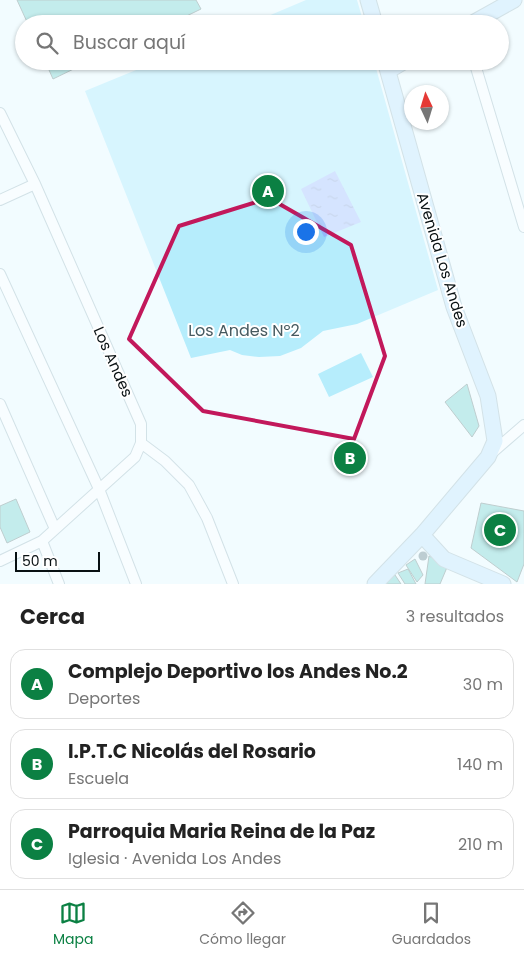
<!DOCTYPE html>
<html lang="es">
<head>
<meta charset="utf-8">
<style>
  :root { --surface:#fff; --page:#f2f2f2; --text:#222; --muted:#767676; --line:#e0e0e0; --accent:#0b8043 }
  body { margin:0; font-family:Poppins,sans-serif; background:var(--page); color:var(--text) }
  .compass { position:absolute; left:404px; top:85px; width:45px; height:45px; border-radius:50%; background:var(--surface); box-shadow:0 1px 4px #0004; rotate:356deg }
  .scale { position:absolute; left:15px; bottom:12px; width:85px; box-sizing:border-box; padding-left:5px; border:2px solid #081012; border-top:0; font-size:14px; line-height:18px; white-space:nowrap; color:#081012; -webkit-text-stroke:4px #fff; paint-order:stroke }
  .you { position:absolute; left:305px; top:231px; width:18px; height:18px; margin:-12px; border:4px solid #fff; border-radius:50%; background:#1a73e8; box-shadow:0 0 0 8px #1a73e833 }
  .badge { display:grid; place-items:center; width:32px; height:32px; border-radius:50%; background:var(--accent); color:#fff; font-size:16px; font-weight:700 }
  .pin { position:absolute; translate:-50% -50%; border:2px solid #fff; box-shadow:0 1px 5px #0006 }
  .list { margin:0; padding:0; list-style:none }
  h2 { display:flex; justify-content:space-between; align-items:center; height:65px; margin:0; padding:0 20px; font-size:21px }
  h2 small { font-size:16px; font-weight:400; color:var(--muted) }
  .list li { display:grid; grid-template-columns:32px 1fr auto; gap:15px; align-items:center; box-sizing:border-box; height:70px; margin:0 10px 10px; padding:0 10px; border:1px solid var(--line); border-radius:15px }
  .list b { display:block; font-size:19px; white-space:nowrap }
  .list p { margin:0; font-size:16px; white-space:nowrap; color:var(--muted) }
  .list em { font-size:16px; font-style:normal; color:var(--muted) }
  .icon { flex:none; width:28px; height:28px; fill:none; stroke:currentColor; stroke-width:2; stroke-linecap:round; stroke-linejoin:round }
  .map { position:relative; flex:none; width:524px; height:584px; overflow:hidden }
  .search { position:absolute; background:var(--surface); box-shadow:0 1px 4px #0004; left:15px; right:15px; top:15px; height:55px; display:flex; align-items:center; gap:12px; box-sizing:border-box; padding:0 18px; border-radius:28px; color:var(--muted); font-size:19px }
  .sheet { height:305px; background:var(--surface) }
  nav { display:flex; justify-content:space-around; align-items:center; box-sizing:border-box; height:70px; border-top:1px solid var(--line); background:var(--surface); font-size:14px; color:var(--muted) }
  nav a { display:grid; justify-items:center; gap:2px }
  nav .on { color:var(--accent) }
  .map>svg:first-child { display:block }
</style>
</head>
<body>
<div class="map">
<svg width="524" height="584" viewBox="0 0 524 584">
  <defs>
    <pattern id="water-ripples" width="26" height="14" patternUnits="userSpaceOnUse" patternTransform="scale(1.25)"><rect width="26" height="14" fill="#b2c8fe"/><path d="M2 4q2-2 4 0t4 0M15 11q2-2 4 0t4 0" fill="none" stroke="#98abd9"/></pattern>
  </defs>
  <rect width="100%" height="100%" fill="#f2fcff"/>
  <path fill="#b6edfc" d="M306,0H357L364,24H249Z
    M158,61H374L438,290L357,324L323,331L301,348L280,356L259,357L242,355L230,350L191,358L85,91Z
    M361,353L373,377L329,397L318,374Z"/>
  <path fill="url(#water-ripples)" d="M335,171L361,222L324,237L301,189Z"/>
  <path fill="#89dad5" stroke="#7f9694" d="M17,0H196L201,9L170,24H28Z
    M45,61H90L53,79Z
    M467,384L479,426L472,437L445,402Z
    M16,499L30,532L7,543L0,527V506Z
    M481,503L524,511V564L517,582L471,548Z
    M429,556L448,565L440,584H425Z
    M415,559L423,575L417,582L406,565Z
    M408,569L416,584H405L398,573Z
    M395,575L401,584H383Z"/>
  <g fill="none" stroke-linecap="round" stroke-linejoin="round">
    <defs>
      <path id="street" d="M474,61L524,227
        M0,113L35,184L141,424V443L135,457L42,541L0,561
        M0,200L35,184
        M0,274L99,489L136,584
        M0,404L55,529
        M141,443L165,461L189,485L207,518L233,584
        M493,452L524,425
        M42,541L59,584"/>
      <path id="secondary" d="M368,0L375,24
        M471,24L514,0
        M388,71L405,61
        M422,535L444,559L503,584
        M375,584L422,535L488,457L495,441L488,396L454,307L385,61"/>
    </defs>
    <use href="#street" stroke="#acc3ca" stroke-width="12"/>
    <use href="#secondary" stroke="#acc3ca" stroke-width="17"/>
    <use href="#street" stroke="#fff" stroke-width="10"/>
    <use href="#secondary" stroke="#c9e8fc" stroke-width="15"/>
  </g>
  <circle fill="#7d959b" cx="423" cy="556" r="4.5"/>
  <path d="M0 0H524V584H0ZM269,198L351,245L385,356L354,439L203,411L129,339L179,226Z" fill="#f2fcff" fill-opacity=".55" fill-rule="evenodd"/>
  <path fill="none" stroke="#c2185b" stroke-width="4" stroke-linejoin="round" d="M269,198L351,245L385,356L354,439L203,411L129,339L179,226Z"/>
  <g text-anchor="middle" stroke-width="4" stroke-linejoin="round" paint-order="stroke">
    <g font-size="15" fill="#081012" stroke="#fff">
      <text transform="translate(442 260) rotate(73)" y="5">Avenida Los Andes</text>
      <text transform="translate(113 362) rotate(66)" y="5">Los Andes</text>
    </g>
    <g font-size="16" fill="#465a60" stroke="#fff">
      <text x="244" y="336">Los Andes Nº2</text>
    </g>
  </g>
</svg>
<svg class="compass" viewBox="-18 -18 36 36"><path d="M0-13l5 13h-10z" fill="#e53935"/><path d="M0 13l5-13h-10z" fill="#767676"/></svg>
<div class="scale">50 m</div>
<div class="you"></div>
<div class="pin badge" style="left:268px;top:191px">A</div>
<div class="pin badge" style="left:350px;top:458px">B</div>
<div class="pin badge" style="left:500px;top:530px">C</div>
<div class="search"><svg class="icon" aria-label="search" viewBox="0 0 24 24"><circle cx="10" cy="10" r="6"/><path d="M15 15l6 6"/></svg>Buscar aquí</div>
</div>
<section class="sheet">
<h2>Cerca<small>3 resultados</small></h2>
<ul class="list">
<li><span class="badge">A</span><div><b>Complejo Deportivo los Andes No.2</b><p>Deportes</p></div><em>30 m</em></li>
<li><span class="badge">B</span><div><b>I.P.T.C Nicolás del Rosario</b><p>Escuela</p></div><em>140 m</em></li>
<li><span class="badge">C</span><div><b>Parroquia Maria Reina de la Paz</b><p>Iglesia · Avenida Los Andes</p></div><em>210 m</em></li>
</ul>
</section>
<nav>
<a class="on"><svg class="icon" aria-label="map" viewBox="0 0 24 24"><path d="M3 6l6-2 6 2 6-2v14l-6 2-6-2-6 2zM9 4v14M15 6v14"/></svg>Mapa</a>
<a><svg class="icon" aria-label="directions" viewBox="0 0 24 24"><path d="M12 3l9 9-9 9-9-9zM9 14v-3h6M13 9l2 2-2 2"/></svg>Cómo llegar</a>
<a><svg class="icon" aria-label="saved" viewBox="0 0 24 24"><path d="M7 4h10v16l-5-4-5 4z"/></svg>Guardados</a>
</nav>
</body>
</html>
